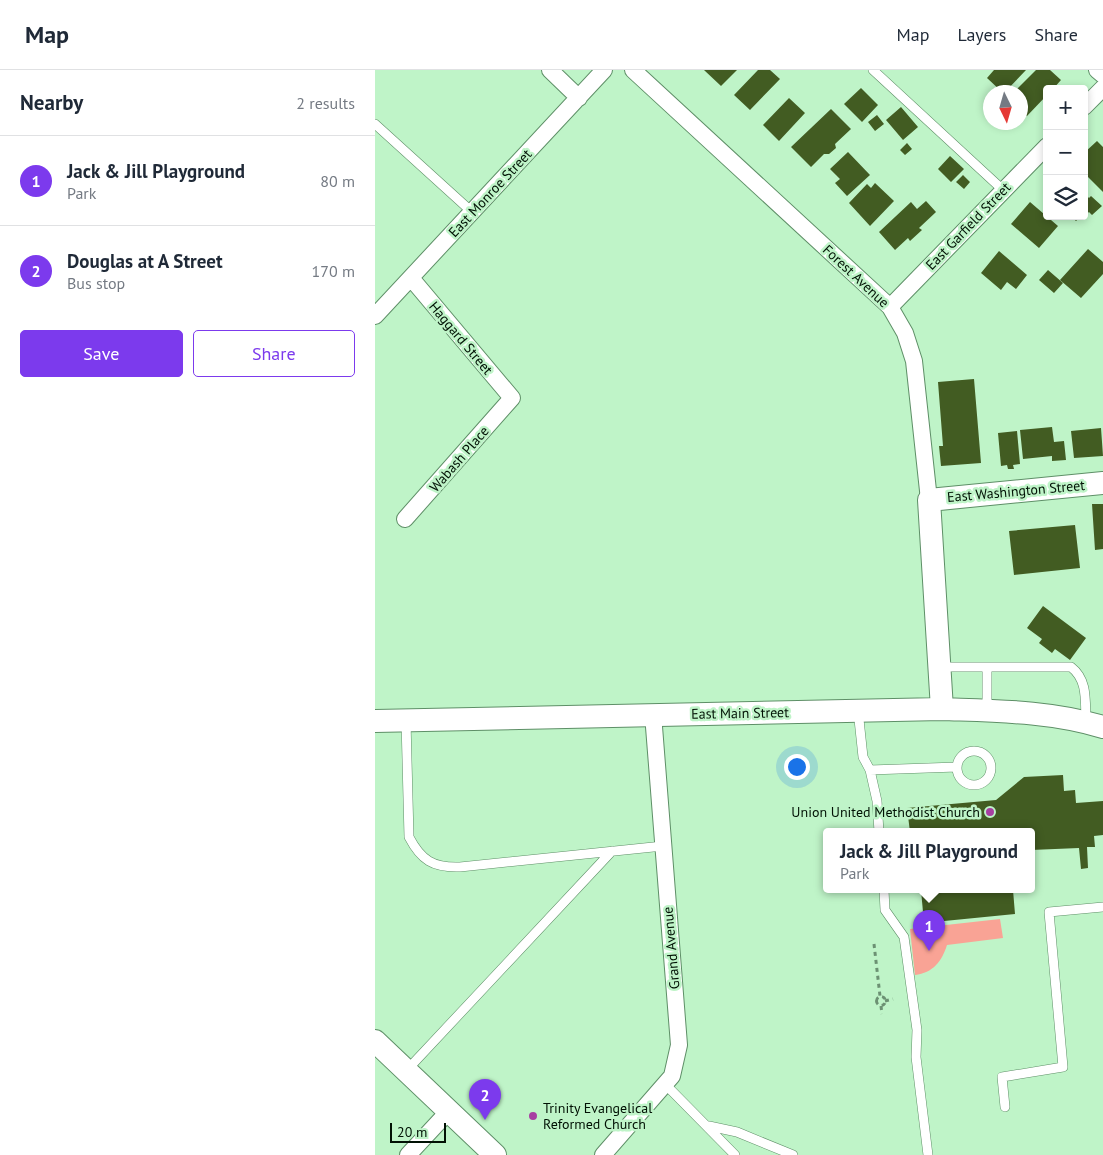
<!DOCTYPE html>
<html lang="en">
<head>
<meta charset="utf-8">
<style>
  :root { --surface:#fff; --page:#f6f6f7; --text:#1f2937; --muted:#747a83; --line:#e0e1e3; --accent:#7c3aed }
  body { margin:0; font-family:"PT Sans",sans-serif; background:var(--page); color:var(--text) }
  .controls { position:absolute; right:15px; top:15px; display:grid; overflow:hidden; border-radius:5px; box-shadow:0 2px 8px #0003 }
  .controls button { width:45px; height:45px; display:grid; place-items:center; padding:0; border:0; border-bottom:1px solid var(--line); background:var(--surface); color:var(--text); font:25px sans-serif }
  .compass { position:absolute; left:608px; top:15px; width:45px; height:45px; border-radius:50%; background:var(--surface); box-shadow:0 2px 8px #0003; rotate:175deg }
  .scale { position:absolute; left:15px; bottom:12px; width:56px; box-sizing:border-box; padding-left:5px; border:2px solid #011104; border-top:0; font-size:14px; line-height:18px; white-space:nowrap; color:#011104; -webkit-text-stroke:4px #bff4c8; paint-order:stroke }
  .you { position:absolute; left:421px; top:696px; width:18px; height:18px; margin:-12px; border:4px solid #fff; border-radius:50%; background:#1a73e8; box-shadow:0 0 0 8px #1a73e833 }
  .badge { display:grid; place-items:center; width:32px; height:32px; border-radius:50%; background:var(--accent); color:#fff; font-size:16px; font-weight:700 }
  .pin { position:absolute; translate:-50% -41px; filter:drop-shadow(0 1px 2px #0008) }
  .pin::after { content:''; position:absolute; top:26px; width:18px; height:15px; background:inherit; clip-path:polygon(0 0,100% 0,50% 100%) }
  .popup { position:absolute; left:448px; top:758px; width:212px; height:65px; box-sizing:border-box; display:grid; place-content:center; border-radius:5px; background:var(--surface); filter:drop-shadow(0 1px 4px #0005); font-size:16px; white-space:nowrap; color:var(--muted) }
  .popup b { font-size:19px; color:var(--text) }
  .popup::after { content:''; position:absolute; left:50%; top:100%; margin-left:-10px; border:10px solid transparent; border-top-color:var(--surface) }
  .list { margin:0; padding:0; list-style:none }
  h2 { display:flex; justify-content:space-between; align-items:center; height:65px; margin:0; padding:0 20px; font-size:21px }
  h2 small { font-size:16px; font-weight:400; color:var(--muted) }
  .list li { display:grid; grid-template-columns:32px 1fr auto; gap:15px; align-items:center; box-sizing:border-box; height:90px; padding:0 20px; border-top:1px solid var(--line) }
  .list b { display:block; font-size:19px; white-space:nowrap }
  .list p { margin:0; font-size:16px; white-space:nowrap; color:var(--muted) }
  .list em { font-size:16px; font-style:normal; color:var(--muted) }
  .actions { display:flex; gap:10px; padding:15px 20px }
  .actions a { flex:1; padding:11px 0; border:1px solid var(--accent); border-radius:5px; text-align:center; font-size:18px; color:var(--accent) }
  .actions .main { background:var(--accent); color:#fff }
  .icon { flex:none; width:28px; height:28px; fill:none; stroke:currentColor; stroke-width:2; stroke-linecap:round; stroke-linejoin:round }
  .map { position:relative; flex:none; width:728px; height:1085px; overflow:hidden }
  header { display:flex; align-items:center; gap:30px; box-sizing:border-box; height:70px; padding:0 25px; background:var(--surface); border-bottom:1px solid var(--line) }
  header strong { font-size:24px }
  nav { display:flex; gap:28px; margin-inline-start:auto; font-size:18px }
  main { display:flex }
  aside { flex:1; background:var(--surface) }
  .map>svg:first-child { display:block }
</style>
</head>
<body>
<header>
<strong>Map</strong>
<nav><a>Map</a><a>Layers</a><a>Share</a></nav>
</header>
<main>
<aside>
<h2>Nearby<small>2 results</small></h2>
<ul class="list">
<li><span class="badge">1</span><div><b>Jack &amp; Jill Playground</b><p>Park</p></div><em>80 m</em></li>
<li><span class="badge">2</span><div><b>Douglas at A Street</b><p>Bus stop</p></div><em>170 m</em></li>
</ul>
<div class="actions"><a class="main">Save</a><a>Share</a></div>
</aside>
<div class="map">
<svg width="728" height="1085" viewBox="0 0 728 1085">
  <rect width="100%" height="100%" fill="#bff4c8"/>
  <path fill="#f9a395" d="M625,849L628,868L572,875C567,891 558,903 540,905L535,859Z"/>
  <path fill="#425c22" d="M329,0H362L346,16Z
    M383,0H395L405,9L375,40L359,25Z
    M619,0H651L630,22H627L612,8Z
    M661,0H675L686,10L678,19H672V25L652,46L646,40V22H639Z
    M486,18L503,35L487,52L469,34Z
    M414,28L430,43L404,71L388,55Z
    M526,37L543,57L528,70L511,50Z
    M456,39L476,59L460,74L461,78L454,84H449L436,97L416,77Z
    M502,45L509,54L500,61L493,52Z
    M722,71L728,77V122L709,103V83Z
    M532,73L537,79L530,85L525,80Z
    M473,82L495,105L472,126L460,113L465,109L455,99Z
    M575,86L589,99L576,112L563,99Z
    M588,105L595,112L589,119L581,112Z
    M500,113L519,131L495,156L474,133L492,114L496,118Z
    M709,123L714,128L716,126L727,136L717,145L714,142L709,146Z
    M551,131L561,142L544,158L547,160L535,171L533,168L520,180L504,162L536,132L542,139Z
    M655,132L683,156L664,178L636,154Z
    M696,146H706L701,151Z
    M713,179L728,192V204L706,228L685,210Z
    M624,181L652,205L641,219L632,212L626,220L606,203Z
    M673,200L688,213L679,223L664,210Z
    M599,309L606,393L566,396L564,376H568L563,312Z
    M677,357L679,372L689,371L691,390L677,391V386L648,389L645,360Z
    M726,358L728,386L699,388L696,361Z
    M642,361L645,394L638,395L639,399H633L632,395L626,396L623,363Z
    M717,434H728V479L720,480Z
    M700,455L705,498L639,505L634,461Z
    M668,536L711,568L695,590L680,579L677,583L664,573L667,569L652,558Z
    M688,705L689,721L700,720L701,733L728,731V765L719,766L720,777H712L713,798L706,799L704,778L656,780V762H535L532,738L621,730L649,707Z
    M546,820H638L640,844L549,853Z"/>
  <g fill="none" stroke-linecap="round" stroke-linejoin="round">
    <defs>
      <path id="lane" d="M498,0L628,120
        M0,54L97,142
        M565,597H696C713,610 710,631 711,651
        M612,597V640
        M483,640L488,687L495,700L582,697
        M31,651L34,767C46,790 58,798 85,797L288,776
        M582 698a17 17 0 1 1 34 0a17 17 0 1 1-34 0Z
        M495,700L502,731L504,762
        M509,820L510,840L529,867L542,960L541,987L553,1085
        M32,1000L237,781
        M290,1014L360,1085
        M630,1037L627,1007L688,997L674,842L728,837
        M334,1056L362,1062L418,1085"/>
      <path id="street" d="M175,0L204,28
        M258,0L515,237L530,263L539,291L554,430
        M722,0L728,5
        M709,37L728,18
        M515,237L672,76
        M0,246L229,0
        M30,449L137,328L36,208
        M33,1085L73,1042
        M228,1085L297,1006L304,975L278,644"/>
      <path id="secondary" d="M567,639L554,430L728,413
        M0,651L567,639C621,641 676,641 728,657
        M0,971L120,1085"/>
    </defs>
    <use href="#lane" stroke="#5e8f67" stroke-width="10"/>
    <use href="#street" stroke="#5e8f67" stroke-width="18"/>
    <use href="#secondary" stroke="#5e8f67" stroke-width="24"/>
    <path stroke="#6c9173" stroke-width="3" stroke-dasharray="4 4" stroke-linecap="butt" d="M499,874L505,926
      M501.5 931a4.5 4.5 0 1 1 9 0a4.5 4.5 0 1 1-9 0Z
      M510,931L518,929
      M506,936L507,944"/>
    <use href="#lane" stroke="#fff" stroke-width="9"/>
    <use href="#street" stroke="#fff" stroke-width="16"/>
    <use href="#secondary" stroke="#fff" stroke-width="22"/>
  </g>
  <g fill="#a73fa2" stroke="#bff4c8" stroke-width="2">
    <circle cx="615" cy="742" r="5"/>
    <circle cx="158" cy="1046" r="5"/>
  </g>
  <g text-anchor="middle" stroke-width="5" stroke-linejoin="round" paint-order="stroke">
    <g font-size="14" fill="#011104" stroke="#bff4c8">
      <text transform="translate(115 123) rotate(-47)" y="5">East Monroe Street</text>
      <text transform="translate(593 156) rotate(-46)" y="5">East Garfield Street</text>
      <text transform="translate(481 206) rotate(43)" y="5">Forest Avenue</text>
      <text transform="translate(86 268) rotate(50)" y="5">Haggard Street</text>
      <text transform="translate(84 389) rotate(-49)" y="5">Wabash Place</text>
      <text transform="translate(641 421) rotate(-5)" y="5">East Washington Street</text>
      <text transform="translate(365 643) rotate(-1)" y="5">East Main Street</text>
      <text transform="translate(296 878) rotate(-95)" y="5">Grand Avenue</text>
    </g>
    <g font-size="14" fill="#011104" stroke="#bff4c8" text-anchor="end">
      <text x="605" y="747">Union United Methodist Church</text>
      <text x="168" y="1043" text-anchor="start">Trinity Evangelical<tspan x="168" dy="16">Reformed Church</tspan></text>
    </g>
  </g>
</svg>
<div class="controls">
<button>+</button>
<button>−</button>
<button><svg class="icon" aria-label="layers" viewBox="0 0 24 24"><path d="M12 4l9 5-9 5-9-5zM3 14l9 5 9-5"/></svg></button>
</div>
<svg class="compass" viewBox="-18 -18 36 36"><path d="M0-13l5 13h-10z" fill="#e53935"/><path d="M0 13l5-13h-10z" fill="#747a83"/></svg>
<div class="scale">20 m</div>
<div class="you"></div>
<div class="pin badge" style="left:554px;top:881px">1</div>
<div class="popup"><b>Jack &amp; Jill Playground</b>Park</div>
<div class="pin badge" style="left:110px;top:1050px">2</div>
</div>
</main>
</body>
</html>
